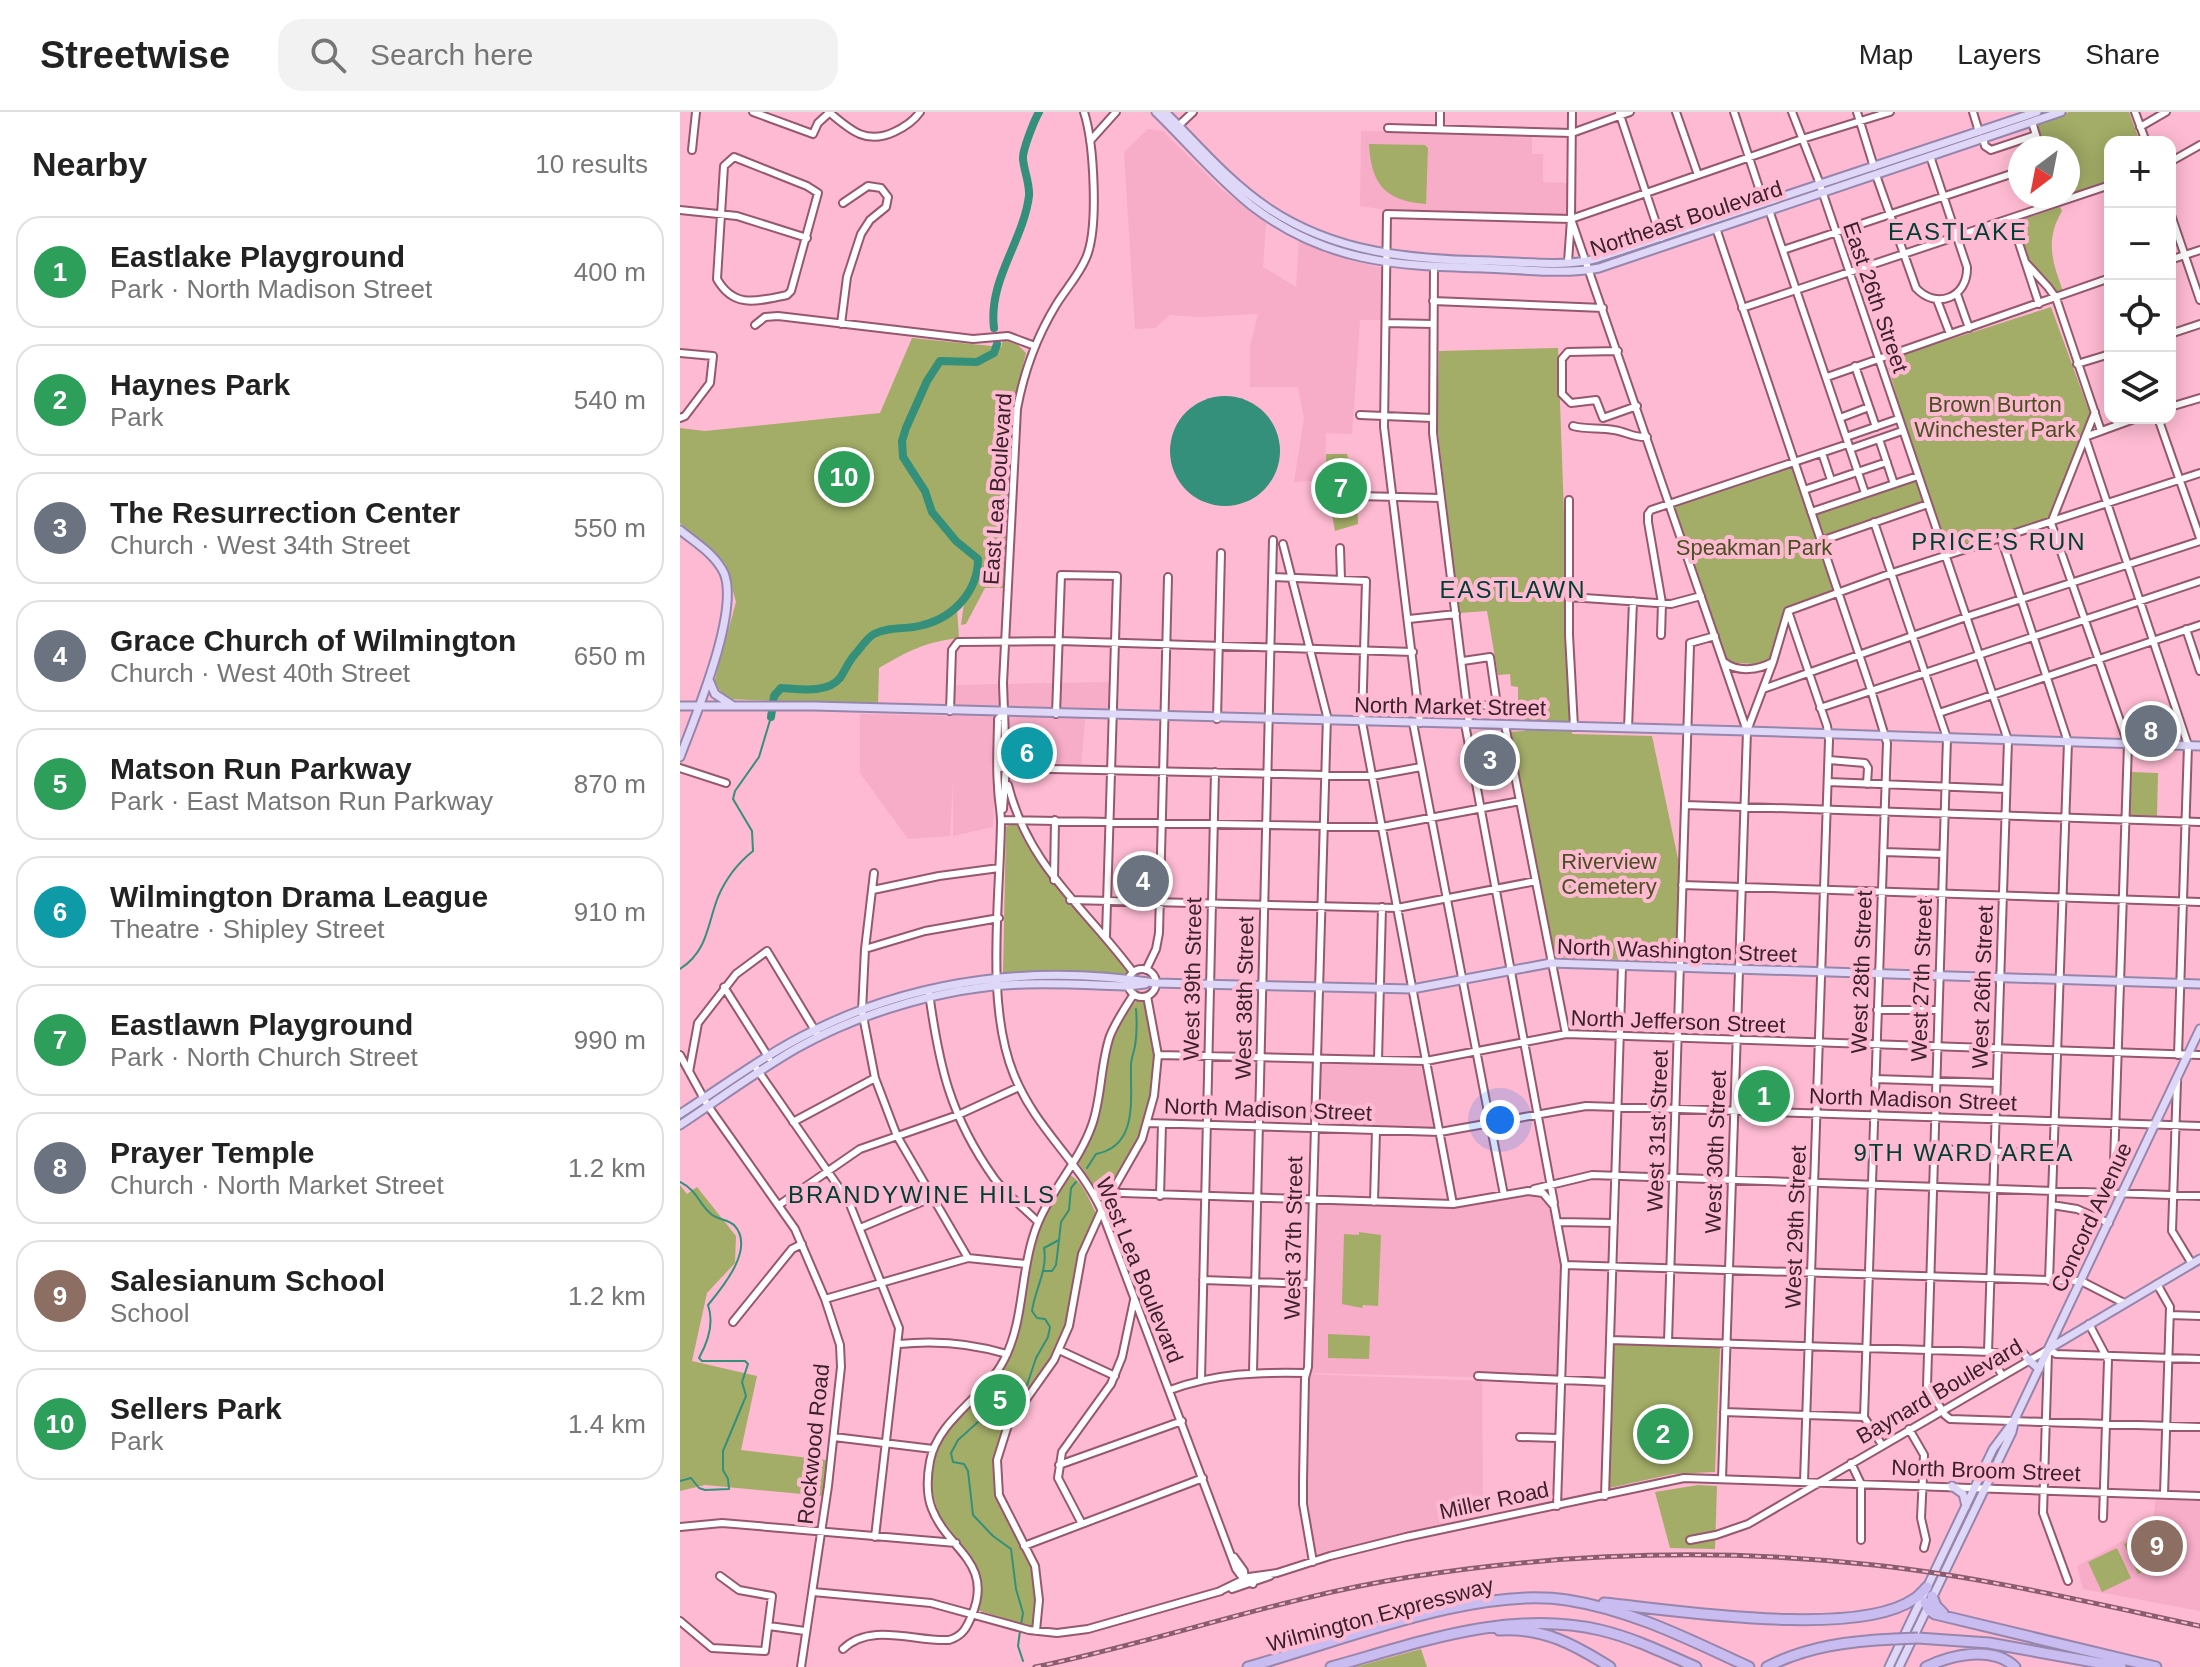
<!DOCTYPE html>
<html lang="en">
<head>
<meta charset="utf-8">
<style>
  :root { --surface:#fff; --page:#f2f2f2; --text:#222; --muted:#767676; --line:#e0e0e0; --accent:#7c3aed }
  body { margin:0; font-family:Helvetica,sans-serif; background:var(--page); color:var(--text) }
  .controls { position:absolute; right:24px; top:24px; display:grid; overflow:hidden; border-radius:16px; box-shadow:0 4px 20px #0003 }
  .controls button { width:72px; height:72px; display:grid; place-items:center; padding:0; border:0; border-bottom:2px solid var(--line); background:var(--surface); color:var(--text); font:40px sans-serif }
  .compass { position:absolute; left:1328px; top:24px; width:72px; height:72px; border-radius:50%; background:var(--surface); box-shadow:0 4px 20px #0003; rotate:212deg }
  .you { position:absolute; left:820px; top:1008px; width:28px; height:28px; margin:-20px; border:6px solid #fff; border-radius:50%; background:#1a73e8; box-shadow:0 0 0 12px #1a73e833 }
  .badge { display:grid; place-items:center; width:52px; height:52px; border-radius:50%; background:var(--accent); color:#fff; font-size:26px; font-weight:700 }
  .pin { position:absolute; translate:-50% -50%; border:4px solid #fff; box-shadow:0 2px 8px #0006 }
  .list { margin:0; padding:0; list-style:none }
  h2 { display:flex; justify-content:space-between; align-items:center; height:104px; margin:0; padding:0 32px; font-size:34px }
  h2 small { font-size:26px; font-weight:400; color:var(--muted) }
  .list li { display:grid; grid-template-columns:52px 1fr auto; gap:24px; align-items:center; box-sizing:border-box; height:112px; margin:0 16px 16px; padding:0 16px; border:2px solid var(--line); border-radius:24px }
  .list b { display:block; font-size:30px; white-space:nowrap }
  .list p { margin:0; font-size:26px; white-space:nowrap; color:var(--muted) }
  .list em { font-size:26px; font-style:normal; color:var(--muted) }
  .icon { flex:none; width:44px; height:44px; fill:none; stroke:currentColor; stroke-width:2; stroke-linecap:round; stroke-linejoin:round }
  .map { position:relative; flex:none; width:1520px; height:1555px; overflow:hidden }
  header { display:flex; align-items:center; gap:48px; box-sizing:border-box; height:112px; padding:0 40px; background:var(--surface); border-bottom:2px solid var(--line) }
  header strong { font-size:38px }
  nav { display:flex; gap:44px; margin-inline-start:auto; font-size:28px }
  .search { width:560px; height:72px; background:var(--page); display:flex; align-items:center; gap:20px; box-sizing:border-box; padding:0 28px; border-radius:24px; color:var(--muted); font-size:30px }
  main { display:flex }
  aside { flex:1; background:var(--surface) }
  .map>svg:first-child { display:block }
</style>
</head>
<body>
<header>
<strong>Streetwise</strong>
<div class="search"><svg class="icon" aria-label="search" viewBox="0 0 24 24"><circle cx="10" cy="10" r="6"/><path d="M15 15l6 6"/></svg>Search here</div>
<nav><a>Map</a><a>Layers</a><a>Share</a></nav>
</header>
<main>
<aside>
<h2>Nearby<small>10 results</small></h2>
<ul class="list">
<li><span class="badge" style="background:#2e9e5b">1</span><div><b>Eastlake Playground</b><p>Park · North Madison Street</p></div><em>400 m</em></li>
<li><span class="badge" style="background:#2e9e5b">2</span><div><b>Haynes Park</b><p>Park</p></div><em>540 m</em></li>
<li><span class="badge" style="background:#6b7280">3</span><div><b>The Resurrection Center</b><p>Church · West 34th Street</p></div><em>550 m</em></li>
<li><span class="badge" style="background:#6b7280">4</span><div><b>Grace Church of Wilmington</b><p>Church · West 40th Street</p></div><em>650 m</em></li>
<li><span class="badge" style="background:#2e9e5b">5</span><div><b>Matson Run Parkway</b><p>Park · East Matson Run Parkway</p></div><em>870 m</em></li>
<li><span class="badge" style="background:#0f9aa8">6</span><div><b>Wilmington Drama League</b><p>Theatre · Shipley Street</p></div><em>910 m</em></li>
<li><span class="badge" style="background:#2e9e5b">7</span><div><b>Eastlawn Playground</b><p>Park · North Church Street</p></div><em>990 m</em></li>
<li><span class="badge" style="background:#6b7280">8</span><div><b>Prayer Temple</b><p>Church · North Market Street</p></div><em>1.2 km</em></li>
<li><span class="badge" style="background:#8d6e63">9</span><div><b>Salesianum School</b><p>School</p></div><em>1.2 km</em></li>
<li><span class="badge" style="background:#2e9e5b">10</span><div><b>Sellers Park</b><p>Park</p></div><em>1.4 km</em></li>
</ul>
</aside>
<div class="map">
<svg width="1520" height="1555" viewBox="0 0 1520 1555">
  <rect width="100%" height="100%" fill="#febad2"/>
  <path fill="#f7acc7" d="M468,17L483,19L542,78L586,111L583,155L616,175L619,128L668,148L703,156V208H680L672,322L646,321L645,368L614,370L624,306L618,275H570V234L578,202L518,205L490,203L475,216L455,217L444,40Z
    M681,19L852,23V42H863V70L887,71L886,103L706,98L680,94Z
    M430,570L428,599H406L401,654L377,653L373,630L316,625L313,715L273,724V669L270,724L228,727L180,661V602L273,604L274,573Z
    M636,947L746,949L760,1020L634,1017Z
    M858,1079L873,1091L885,1153L881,1267L626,1261L632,1088L773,1092Z
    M627,1262L802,1269L803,1403L637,1444L627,1394Z
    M1476,1387L1520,1389V1499L1403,1477L1397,1454L1472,1413Z"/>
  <path fill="#a3ad67" d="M1389,0H1449L1460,30H1430V70L1388,84V36H1362L1353,13Z
    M689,32L745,33L748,36L746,92C705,89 691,72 689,32Z
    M1380,95L1382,99C1365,128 1372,149 1383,179L1377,181L1352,155L1335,110Z
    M1371,195L1411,304L1370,406L1269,439L1227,319L1206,248Z
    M232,226L321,235L323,228L338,233L346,241L332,299L323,476H305L286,512L281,513L284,491L277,496L279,526C245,530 228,539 199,556L198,593L47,587L34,571L56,490L45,451L0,411V316L25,319L200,301Z
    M878,236L892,622L972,624L1000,756L997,850L873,845L828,620L845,619V593H855V589H838V575L831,574L830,562L818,563L807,499L779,501L757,311L759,239Z
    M646,342H667L677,383L678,412L655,419L646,369Z
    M1115,350L1159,481L1108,499L1089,553L1044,550L990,390Z
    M1236,368L1243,391L1145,425L1136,402Z
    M1452,660L1478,661L1477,704L1450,703Z
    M335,710L339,713L368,763L445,852L448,859L446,864L323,862L326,715Z
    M457,888H463L467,894C475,938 481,983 462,1026C454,1043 443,1059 434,1075L417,1078L398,1050C420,1013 421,971 432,931C437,915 447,901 457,888Z
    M1059,968L1097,969V974H1109V996L1058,994Z
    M385,1061C402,1066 408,1086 416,1101L389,1214L374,1248L328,1313L317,1348L319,1383L355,1454L358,1505L353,1515L294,1497V1457L258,1401L248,1361L253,1337L267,1315L311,1269L327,1242L352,1127Z
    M0,1073L7,1082L17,1075L56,1124L55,1151L27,1181L12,1249L77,1264L61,1338L147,1348L143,1384L25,1373L0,1379Z
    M679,1120L701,1123L698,1194L683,1193L682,1196L662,1192L664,1122L679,1123Z
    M648,1222L690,1224L689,1247L648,1246Z
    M934,1232L1040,1235L1035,1360L993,1362L929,1376Z
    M1018,1373L1037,1374L1035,1437L990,1436L975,1380Z
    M1473,1418L1487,1448L1458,1462L1444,1432Z
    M1437,1436L1451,1466L1422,1480L1408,1450Z
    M741,1537L747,1555H675Z"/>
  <path fill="#348f7b" d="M490 339a55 55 0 1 1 110 0a55 55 0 1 1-110 0Z"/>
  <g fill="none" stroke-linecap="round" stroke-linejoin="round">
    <path stroke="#348f7b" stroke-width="2" d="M0,857C28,839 27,813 38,785C46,766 58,751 73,739L72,719L53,687L55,679L79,645L91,605
      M407,1056L416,1042C459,1034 450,986 451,953C451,947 454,940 455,934C457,922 457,909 456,897
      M0,1070C18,1079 18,1091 31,1102C38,1108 47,1107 54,1113C76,1136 42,1176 28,1193C34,1210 28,1230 19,1246L22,1249H65L68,1252L62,1270L66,1284L43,1339V1358L48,1367L49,1377L25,1378L19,1376L11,1366L0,1369
      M364,1159H372L376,1153L379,1128
      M341,1513L343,1501L336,1477L331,1437L313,1424L293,1403L288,1359L284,1352L273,1350L271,1341L278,1328L298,1310L333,1286L347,1273L356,1246L368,1225L370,1215L365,1207L357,1206L352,1199C355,1177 368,1158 364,1136L379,1128L381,1110L389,1098L391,1076L396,1070
      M340,1519L338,1534L343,1549"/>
    <path stroke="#348f7b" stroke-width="8" d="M314,216C308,168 343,130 349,84C350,72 344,59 343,47C342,39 354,9 359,0
      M91,605L94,584L101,576C119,577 147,582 160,566C166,557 169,548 177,540C182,534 188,525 194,522C209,514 227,518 243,513C275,505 298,478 298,447L276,429L252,400L245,379L223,345L222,329L226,316L247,269L260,249L297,250L314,241L317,232"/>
    <defs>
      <path id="minor" d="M73,0L133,22L138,11L150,0
        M149,0C170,18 186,33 214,20C225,15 233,10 240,0
        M939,0L981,126
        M996,0L1018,63
        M1054,0L1084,91
        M1112,0L1138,67L1328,628L1308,1240L1322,1263
        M1177,0L1194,55
        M1293,0L1299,20
        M1455,0L1466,30
        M1352,10L1360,36
        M1460,15L1486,0
        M708,16L892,21L950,0
        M495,17L513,0
        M760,17V0
        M1303,26L1305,34L1311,38L1356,23
        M410,29L436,0
        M12,38L16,0
        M54,45L127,74L138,81L111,179L107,183C77,189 54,197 37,167L44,54Z
        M1490,50L1520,33
        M1196,63L1236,176C1256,198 1288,186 1287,155L1250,44
        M0,98L57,104L127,126
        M1089,98L1185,381
        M1490,100L1520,188
        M891,107L1067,619
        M1331,107L1359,192
        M1036,116L1191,578L1207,631L1184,1305L1202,1333
        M1103,138L1340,59
        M1490,148L1520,138
        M888,150L891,107L892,0
        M1347,152L1368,175L1376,186L1421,319
        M754,155L753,321L789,612
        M1277,182L1289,216
        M1257,188L1270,222
        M753,189L923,196
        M1062,196L1430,73
        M706,211L753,212
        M161,212L167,165L181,122L190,108L206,95L208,85L201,76L188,74L163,91
        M75,213L85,205L98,204L293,227L328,224L355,234
        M1490,222L1520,212
        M938,239L888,240L882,247V282L891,291L916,288L923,306L957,294
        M0,241L33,244L30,271L5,304L0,306
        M1397,252L1430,242
        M1175,254L1196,315
        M1147,265L1430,166
        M1490,295L1520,286
        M1415,300L1371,411L1448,632L1433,1081
        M680,303L752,306
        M1160,306L1189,295
        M1478,306L1520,426
        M893,314C907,318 920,315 934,318C947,320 954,326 967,325
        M1166,325L1218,307
        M1405,325L1508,633L1498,943
        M1405,325L1457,306
        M1199,327L1214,372
        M1170,337L1222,319
        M1142,341L1151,368
        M1124,378L1207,350
        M677,384L761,386
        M889,388V523L894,615
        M1131,400L1238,364
        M1194,410L1267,626L1247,1274L1265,1303L1270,1307L1520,1315
        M1321,426L1388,630L1369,1169
        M1141,429L1248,392
        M603,432L647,604L628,1255L625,1266L623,1368V1392L633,1450
        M660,436L661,467
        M593,465L686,469L682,610L773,1092
        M890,485L991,492L1021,484
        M1108,499L1147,614L1149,628L1124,1370
        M1108,499L1212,461L1520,361
        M729,507L776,502
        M1506,517L1520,559
        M981,523L982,491L968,410V402L971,398L1168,332
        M783,549L810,545L817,593
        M1044,550C1058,561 1078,558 1093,550
        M1083,577L1286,505L1520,429
        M787,593L843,594
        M1140,596L1520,469
        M270,599L272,538L278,530L379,529L733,540
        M324,601L318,607C318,629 316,652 318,674C318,686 321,698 321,710C320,787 305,893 334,963C356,1017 396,1046 420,1095L556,1457L565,1469L573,1472
        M1259,601L1520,513
        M376,602L381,463L437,464L426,824
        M537,607L541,441
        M733,611L824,1083
        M740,611L704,315L707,102L891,107L1122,27L1210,0
        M785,612L874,1091
        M825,613L886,922
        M948,616L953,489
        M1149,648L1185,651L1188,656L1187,672
        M0,656L46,671
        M322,656L692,664L741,655
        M1148,670L1326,677
        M328,673C349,756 405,795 453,860
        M1005,693L1520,710
        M323,697L326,655L323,571L337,297C344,259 356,226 376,193C385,178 399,163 406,146C419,117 414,31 404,0
        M321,708L702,715L840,689
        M1204,740L1263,742
        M194,761L185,837L182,899L195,966L217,1024L288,1146
        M374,768L375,708
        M1002,773L1520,790
        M193,778L259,764L319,756
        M390,788L717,796L856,769
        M185,837L245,819L319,806
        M448 871a14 14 0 1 1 28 0a14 14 0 1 1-28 0Z
        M466,858L476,837L479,821L488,465
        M44,875L89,946
        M249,881C259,954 270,1004 314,1066C326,1082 344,1096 358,1110
        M1197,898H1258
        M0,943L28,994L115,1117L145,1187L160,1233L161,1255L148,1374L121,1555
        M478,943L746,949L886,922L1520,943
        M698,948L702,795
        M74,953L169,1090L219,1216L195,1425
        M9,960L18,911L56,862L87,839L139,925
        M1195,967L1317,971
        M1497,969L1492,1119L1512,1152
        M113,1010L195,966
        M467,1011L760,1020L906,994L1520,1014
        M1254,1037L1374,1042
        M854,1077L912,1063L1520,1084
        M413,1080L773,1092L848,1079L863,1081L874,1094L885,1153L877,1394
        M480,1084L482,1012
        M432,1088L434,1076L462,1027L474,984L478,943L467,884
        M694,1090L696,1018
        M99,1093L180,1037L278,1003L339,975
        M1372,1093L1397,1097L1429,1111
        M877,1110L934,1111
        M180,1116L251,1086
        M885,1153L1401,1169L1444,1191
        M523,1168L630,1172
        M1477,1172L1490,1195L1484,1382
        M145,1187L288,1146L346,1152
        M1490,1203L1520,1204
        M53,1210L112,1137L122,1132
        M1409,1212L1428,1248L1423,1406
        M930,1228L1343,1241L1348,1247
        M988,1230L1010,534V531L1035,524
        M219,1232C257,1228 291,1231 327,1242
        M1369,1237L1376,1242L1520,1247
        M379,1238L435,1264
        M1368,1240L1363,1401L1388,1469
        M573,1260L593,428
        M798,1264L928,1270
        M521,1267L535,660
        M490,1278C536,1261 578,1260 626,1261
        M1044,1300L1184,1305
        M1229,1317L1244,1343L1241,1406L1246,1428L1244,1436
        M154,1325L253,1337
        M840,1325L878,1326
        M1171,1351L1181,1372V1428
        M379,1353L502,1309
        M1042,1367L1067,619L1093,550L1108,499
        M925,1384L942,854
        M401,1410L378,1366L382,1340L431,1272L442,1245L454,1188
        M0,1415L42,1411L276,1431
        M1010,1428L1036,1423L1068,1412L1369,1237
        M344,1434L523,1366
        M554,1445L564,1459L565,1470
        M552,1477L590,1464
        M540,1479L569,1465L597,1461L650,1444L726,1425L1004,1366L1520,1384
        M133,1480L251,1491L349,1518L377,1521L408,1517L541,1479
        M0,1509L32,1536L85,1539L92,1484L59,1478L40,1464
        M89,1514L125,1519
        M356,1519L359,1488L355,1454L319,1383L317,1348L328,1313L374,1248L389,1214L402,1142L425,1091
        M163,1537C191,1510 235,1530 269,1528C283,1524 287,1515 292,1503C314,1450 268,1438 252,1397C246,1382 247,1365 250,1349C258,1307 305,1285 324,1248C344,1209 340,1166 353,1125C365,1084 398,1053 412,1013C422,985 420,953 430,924C436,909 445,896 454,882"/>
      <path id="major" d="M476,0C508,31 537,66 572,94C645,150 716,154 803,156C840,157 883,163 919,156L1381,0
        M485,0C518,33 549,70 588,96C655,141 732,148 811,149C842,150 886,155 915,147L1357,0
        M0,418C16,431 35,442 44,461C60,499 15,605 0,645
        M29,568L35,582L52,593
        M0,594H134L1067,619L1520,634
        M0,1002C45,973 87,941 135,918C241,866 359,853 475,871L732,877L871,851L1520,872
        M0,1013C39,987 77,959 117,936C183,899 270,874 345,872C379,871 414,873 448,874L465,872
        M1370,1236L1520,1147
        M1348,1247L1359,1257
        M1272,1374L1283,1382L1286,1394
        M1209,1555L1313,1337L1334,1309L1520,917
        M1219,1555L1332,1320L1334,1311"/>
      <path id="highway" d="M1252,1484L1256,1494L1263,1501
        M1245,1490L1249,1498L1255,1502L1476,1555
        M924,1491C994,1498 1177,1527 1234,1487C1239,1484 1243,1479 1247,1475
        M819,1518C863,1515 895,1533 930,1555
        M1238,1526L1309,1531L1441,1555
        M568,1555C659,1530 795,1474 887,1488C952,1498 1010,1528 1069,1555
        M651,1555C738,1531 829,1497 920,1518C954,1526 984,1541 1016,1555
        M1087,1555C1127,1534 1171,1529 1215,1527
        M1246,1555C1271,1543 1313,1533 1335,1555"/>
    </defs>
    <use href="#minor" stroke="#95586f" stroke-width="10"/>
    <use href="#major" stroke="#9786ac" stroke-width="11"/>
    <use href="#highway" stroke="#9786ac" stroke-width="13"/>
    <use href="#minor" stroke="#fff" stroke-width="6"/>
    <use href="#major" stroke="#dfd7f7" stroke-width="7"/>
    <use href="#highway" stroke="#c9bcf1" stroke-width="9"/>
    <defs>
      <path id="rail" d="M355,1555C481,1529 602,1485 730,1465C883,1441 1040,1436 1194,1453C1304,1465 1412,1491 1520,1514"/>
    </defs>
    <use href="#rail" stroke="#885d6d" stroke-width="5"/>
    <use href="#rail" stroke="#febad2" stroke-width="2" stroke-dasharray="6" stroke-linecap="butt"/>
    <defs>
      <path id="highway-bridge" d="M1215,1527L1238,1526"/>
    </defs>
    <use href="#highway-bridge" stroke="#9786ac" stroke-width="13" stroke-linecap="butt"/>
    <use href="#highway-bridge" stroke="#c9bcf1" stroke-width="9"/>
  </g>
  <g text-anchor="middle" stroke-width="8" stroke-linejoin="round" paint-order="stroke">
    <g font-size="22" fill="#3b212b" stroke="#febad2">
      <text transform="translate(1006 106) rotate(-18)" y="8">Northeast Boulevard</text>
      <text transform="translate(1196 185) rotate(71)" y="8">East 26th Street</text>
      <text transform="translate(317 377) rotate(-86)" y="8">East Lea Boulevard</text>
      <text transform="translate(770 594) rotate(1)" y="8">North Market Street</text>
      <text transform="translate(997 838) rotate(2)" y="8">North Washington Street</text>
      <text transform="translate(1181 860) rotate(-88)" y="8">West 28th Street</text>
      <text transform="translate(512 867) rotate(-89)" y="8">West 39th Street</text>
      <text transform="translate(1241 868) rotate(-88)" y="8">West 27th Street</text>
      <text transform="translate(1302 875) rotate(-88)" y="8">West 26th Street</text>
      <text transform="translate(564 886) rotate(-89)" y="8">West 38th Street</text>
      <text transform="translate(998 909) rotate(2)" y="8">North Jefferson Street</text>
      <text transform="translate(1233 987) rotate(2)" y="8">North Madison Street</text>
      <text transform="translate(588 997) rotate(2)" y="8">North Madison Street</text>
      <text transform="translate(977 1019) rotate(-88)" y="8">West 31st Street</text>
      <text transform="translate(1035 1040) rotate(-88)" y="8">West 30th Street</text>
      <text transform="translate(1411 1105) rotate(-65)" y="8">Concord Avenue</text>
      <text transform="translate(1115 1115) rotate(-88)" y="8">West 29th Street</text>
      <text transform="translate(613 1126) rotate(-89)" y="8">West 37th Street</text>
      <text transform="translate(460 1158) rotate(68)" y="8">West Lea Boulevard</text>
      <text transform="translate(1259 1279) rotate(-30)" y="8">Baynard Boulevard</text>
      <text transform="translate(133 1332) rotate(-84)" y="8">Rockwood Road</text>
      <text transform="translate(1306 1358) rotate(2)" y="8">North Broom Street</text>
      <text transform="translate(814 1388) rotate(-12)" y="8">Miller Road</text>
      <text transform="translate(700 1502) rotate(-15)" y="8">Wilmington Expressway</text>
    </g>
    <g font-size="22" fill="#4a501e" stroke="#febad2">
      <text x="1315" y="300">Brown Burton<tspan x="1315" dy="25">Winchester Park</tspan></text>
      <text x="1074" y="443">Speakman Park</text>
      <text x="929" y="757">Riverview<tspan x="929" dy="25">Cemetery</tspan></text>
    </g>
    <g font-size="24" letter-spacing="2" fill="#003d32" stroke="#febad2">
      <text x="1278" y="128">EASTLAKE</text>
      <text x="1319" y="438">PRICE’S RUN</text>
      <text x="833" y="486">EASTLAWN</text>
      <text x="1284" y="1049">9TH WARD AREA</text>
      <text x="242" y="1091">BRANDYWINE HILLS</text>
    </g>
  </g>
</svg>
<div class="controls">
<button>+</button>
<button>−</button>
<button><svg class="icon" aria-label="locate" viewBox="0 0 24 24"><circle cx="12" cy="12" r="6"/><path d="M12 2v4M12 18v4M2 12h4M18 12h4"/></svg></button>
<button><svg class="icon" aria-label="layers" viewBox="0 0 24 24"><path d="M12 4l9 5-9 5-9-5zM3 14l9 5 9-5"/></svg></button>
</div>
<svg class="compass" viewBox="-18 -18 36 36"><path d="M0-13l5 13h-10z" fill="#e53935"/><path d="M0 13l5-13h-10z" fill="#767676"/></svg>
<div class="you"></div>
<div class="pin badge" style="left:1084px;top:984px;background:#2e9e5b">1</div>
<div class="pin badge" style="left:983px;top:1322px;background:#2e9e5b">2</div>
<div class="pin badge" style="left:810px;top:648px;background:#6b7280">3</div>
<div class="pin badge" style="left:463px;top:769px;background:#6b7280">4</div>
<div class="pin badge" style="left:320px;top:1288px;background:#2e9e5b">5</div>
<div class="pin badge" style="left:347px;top:641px;background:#0f9aa8">6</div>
<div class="pin badge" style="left:661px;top:376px;background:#2e9e5b">7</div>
<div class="pin badge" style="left:1471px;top:619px;background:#6b7280">8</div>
<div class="pin badge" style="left:1477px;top:1434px;background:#8d6e63">9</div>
<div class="pin badge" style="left:164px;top:365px;background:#2e9e5b">10</div>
</div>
</main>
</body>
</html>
